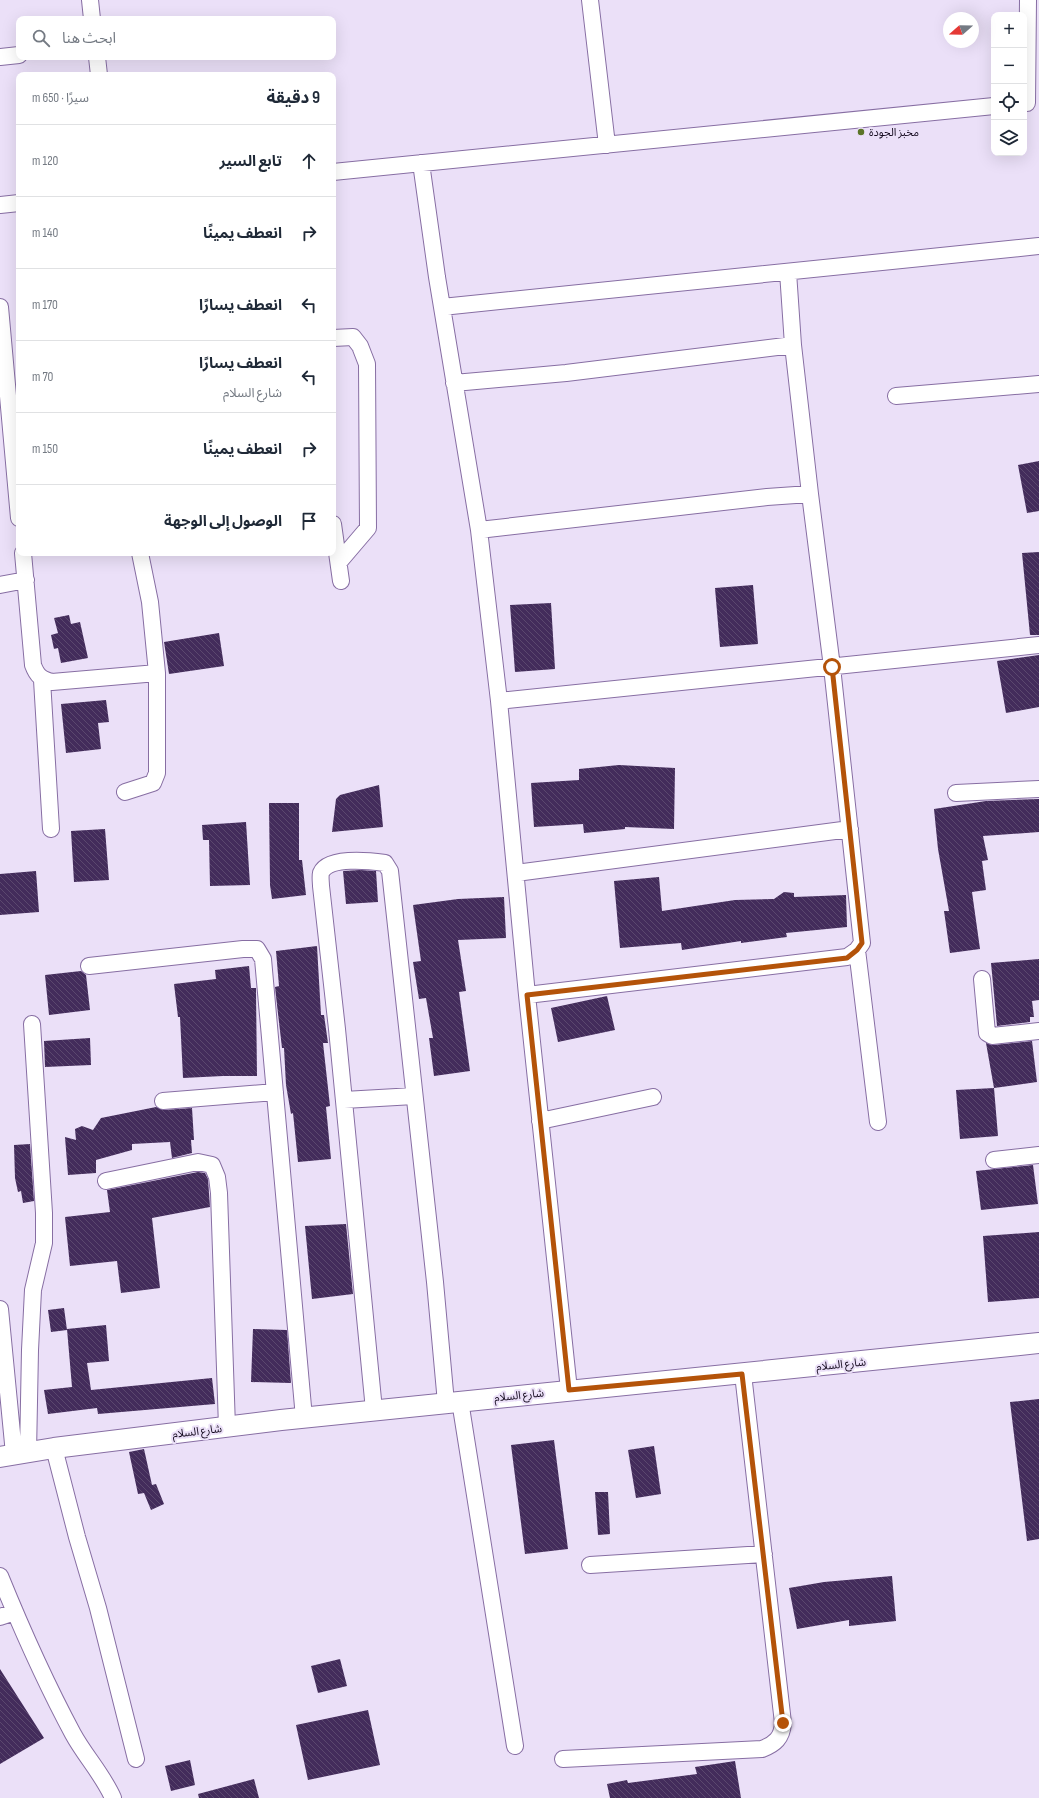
<!DOCTYPE html>
<html lang="ar">
<head>
<meta charset="utf-8">
<style>
  :root { --surface:#fff; --page:#f6f6f7; --text:#1f2937; --muted:#747a83; --line:#e0e1e3 }
  body { margin:0; font-family:"Sofia Sans Condensed","Noto Sans Arabic",sans-serif; background:var(--page); color:var(--text); direction:rtl }
  .controls { position:absolute; right:12px; top:12px; display:grid; overflow:hidden; border-radius:8px; box-shadow:0 4px 16px #0002 }
  .controls button { width:36px; height:36px; display:grid; place-items:center; padding:0; border:0; border-bottom:1px solid var(--line); background:var(--surface); color:var(--text); font:20px sans-serif }
  .compass { position:absolute; left:943px; top:12px; width:36px; height:36px; border-radius:50%; background:var(--surface); box-shadow:0 4px 16px #0002; rotate:250deg }
  .stop { position:absolute; width:12px; height:12px; margin:-9px; border:3px solid #b45309; border-radius:50%; background:#fff }
  .stop.end { background:#b45309; border-color:#fff; box-shadow:0 1px 4px #0008 }
  .list { margin:0; padding:0; list-style:none }
  h2 { display:flex; justify-content:space-between; align-items:center; height:52px; margin:0; padding:0 16px; font-size:17px }
  h2 small { font-size:13px; font-weight:400; color:var(--muted) }
  .list li { display:grid; grid-template-columns:26px 1fr auto; gap:12px; align-items:center; box-sizing:border-box; height:72px; padding:0 16px; border-top:1px solid var(--line) }
  .list b { display:block; font-size:15px; white-space:nowrap }
  .list p { margin:0; font-size:13px; white-space:nowrap; color:var(--muted) }
  .list em { font-size:13px; font-style:normal; color:var(--muted) }
  .icon { flex:none; width:22px; height:22px; fill:none; stroke:currentColor; stroke-width:2; stroke-linecap:round; stroke-linejoin:round }
  .map { position:relative; flex:none; width:1039px; height:1798px; overflow:hidden; direction:ltr }
  .search { position:absolute; background:var(--surface); box-shadow:0 4px 16px #0002; left:16px; top:16px; width:320px; height:44px; display:flex; align-items:center; gap:10px; box-sizing:border-box; padding:0 14px; border-radius:8px; color:var(--muted); font-size:15px }
  .panel { position:absolute; background:var(--surface); box-shadow:0 4px 16px #0002; left:16px; top:72px; width:320px; height:484px; border-radius:8px; direction:rtl }
  .map>svg:first-child { display:block }
</style>
</head>
<body>
<div class="map">
<svg width="1039" height="1798" viewBox="0 0 1039 1798">
  <defs>
    <pattern id="building-back-hatch" width="6" height="6" patternUnits="userSpaceOnUse"><rect width="6" height="6" fill="#432c5b"/><path d="M-1 5l2 2M0 0l6 6M5-1l2 2" fill="none" stroke="#5b486e"/></pattern>
  </defs>
  <rect width="100%" height="100%" fill="#ebe0f8"/>
  <path fill="url(#building-back-hatch)" d="M1039,461V511L1027,513L1018,465Z
    M1039,552V635H1030L1022,553Z
    M753,585L758,644L720,647L715,588Z
    M551,603L555,669L515,672L510,605Z
    M69,615L71,624L80,622L88,658L61,663L58,648L54,649L51,635L58,633L54,618Z
    M219,633L224,666L169,674L164,642Z
    M1039,655V707L1006,713L997,661Z
    M106,700L109,722L98,723L101,749L66,753L61,704Z
    M619,765L675,768L674,829L625,827V829L584,833L583,824L534,827L531,783L579,780V769Z
    M379,785L383,827L332,832L336,799L340,795Z
    M1039,799V832L983,836L988,860L982,861L986,890L972,892L980,949L950,953L944,911H949L938,849L934,809L986,801Z
    M269,803H299V860H302L306,895L272,899L270,885Z
    M246,822L250,885L210,886L209,840H203L202,825Z
    M105,829L109,880L74,882L71,831Z
    M360,870L376,871L378,902L346,904L343,871Z
    M36,871L39,912L0,915V874Z
    M659,877L662,911L735,900L774,899L784,892L794,893V897L846,895L847,927L786,933L787,937L741,943V941L682,950L681,943L620,948L614,881Z
    M504,897L506,938L458,940L466,991L459,992L470,1071L434,1076L429,1038H433L426,998L419,999L413,962L421,961L413,905L458,899Z
    M317,946L321,1015H324L328,1043H323L330,1106L326,1107L331,1159L298,1162L293,1113L291,1114L286,1085L284,1048H282L277,1005L275,987L279,986L276,951Z
    M1039,959V1000L1032,1001L1034,1017H1030V1022L997,1026L991,963Z
    M249,966L251,988H256V992L257,1076H223L183,1078L180,1017H178L174,984L216,979L215,970Z
    M81,971L86,975L90,1010L49,1015L45,975Z
    M607,996L615,1030L558,1042L551,1008Z
    M90,1038L91,1065L45,1067L44,1041Z
    M1032,1041L1037,1082L994,1088L998,1136L960,1139L956,1090L994,1088L986,1043L993,1045Z
    M156,1107L164,1110L192,1108L194,1140H191L192,1153L172,1158L170,1142L132,1144V1150L96,1160V1173L68,1175L65,1137L76,1140L75,1129L82,1126L93,1130L101,1118Z
    M30,1144L34,1201L23,1203L21,1191L18,1192L15,1178L14,1145Z
    M1033,1165L1038,1204L981,1210L976,1171Z
    M198,1172L205,1173L208,1179L210,1207L152,1218L160,1288L121,1293L117,1261L70,1266L65,1217L110,1212L107,1190Z
    M346,1224L353,1294L312,1299L305,1226Z
    M1039,1232V1298L988,1302L983,1236Z
    M64,1308L67,1330L51,1332L48,1310Z
    M106,1325L109,1361L87,1363L91,1390L212,1378L215,1404L98,1414L97,1408L48,1414L44,1390L72,1387L67,1329Z
    M253,1329L287,1330L291,1383L251,1382Z
    M1039,1399V1539L1027,1541L1010,1402Z
    M554,1440L568,1549L525,1554L511,1445Z
    M654,1446L661,1494L636,1498L628,1450Z
    M144,1449L152,1485L156,1484L164,1504L151,1510L144,1493L138,1494L129,1452Z
    M595,1492H608L610,1534L598,1535Z
    M892,1576L896,1621L849,1626V1620L797,1629L789,1588L824,1582Z
    M340,1659L347,1686L318,1693L311,1666Z
    M0,1669L44,1738L0,1764Z
    M368,1710L380,1765L308,1780L296,1725Z
    M190,1760L195,1785L171,1791L165,1766Z
    M735,1761L741,1798H610L607,1784L627,1780L628,1783L697,1774L695,1767Z
    M254,1779L259,1798H199L198,1794Z"/>
  <g fill="none" stroke-linecap="round" stroke-linejoin="round">
    <defs>
      <path id="minor" d="M90,0L92,19
        M590,0L607,145
        M0,57L19,55
        M97,57L99,75
        M1027,103L1028,0
        M421,163L437,277L479,530L499,701L527,995L569,1390
        M333,172L994,106
        M0,205L19,203
        M0,307L19,518
        M442,307L1039,246
        M333,338L353,337L360,346L367,364L368,528L339,562
        M793,345L810,494
        M454,383L566,373L793,345L788,272
        M896,396L1039,384
        M333,524L341,581
        M479,530L767,497L810,494L832,667L862,943L857,950L847,957L527,995
        M23,553L33,665C37,676 41,679 52,682L157,673L150,602L140,553
        M0,585L26,580
        M42,680L51,829
        M499,701L1039,645
        M125,792L153,783L157,773V673
        M956,793L1039,789
        M516,873L850,829
        M857,950L878,1122
        M89,966L243,949H257L263,959L304,1418
        M982,979L987,1033L992,1036L1039,1031
        M344,1100L414,1096
        M163,1101L275,1092
        M540,1121L653,1097
        M994,1160L1039,1155
        M106,1181L198,1162L212,1165L217,1177L219,1193L227,1427
        M0,1309L14,1454
        M460,1401L515,1746
        M374,1410L337,1029L321,886C321,883 320,877 321,873C328,856 370,861 385,863L390,871L435,1282L446,1403
        M54,1448L77,1537L98,1608L136,1759
        M28,1453L30,1350L33,1290L44,1243V1213L32,1024
        M590,1565L764,1554
        M0,1576C22,1630 45,1682 73,1734C85,1756 103,1775 113,1798
        M0,1617L15,1612
        M563,1759L762,1749C775,1744 782,1738 783,1723L743,1374"/>
      <path id="major" d="M0,1457L54,1448L281,1420L1039,1343"/>
    </defs>
    <use href="#minor" stroke="#876ea3" stroke-width="18"/>
    <use href="#major" stroke="#876ea3" stroke-width="22"/>
    <use href="#minor" stroke="#fff" stroke-width="16"/>
    <use href="#major" stroke="#fff" stroke-width="20"/>
  </g>
  <g fill="none" stroke-linecap="round" stroke-linejoin="round">
    <path stroke="#b45309" stroke-width="5" d="M783,1723L742,1374L569,1390L527,995L847,958L857,950L862,943L832,667"/>
  </g>
  <circle fill="#5b7427" stroke="#ebe0f8" stroke-width="1.5" cx="861" cy="132" r="4"/>
  <g text-anchor="middle" stroke-width="4" stroke-linejoin="round" paint-order="stroke">
    <g font-size="11" fill="#150b1f" stroke="#ebe0f8" text-anchor="start">
      <text x="869" y="136">مخبز الجودة</text>
    </g>
    <g font-size="11" fill="#150b1f" stroke="#ebe0f8">
      <text transform="translate(841 1364) rotate(-6)" y="4">شارع السلام</text>
      <text transform="translate(519 1395) rotate(-6)" y="4">شارع السلام</text>
      <text transform="translate(197 1431) rotate(-7)" y="4">شارع السلام</text>
    </g>
  </g>
</svg>
<div class="controls">
<button>+</button>
<button>−</button>
<button><svg class="icon" aria-label="locate" viewBox="0 0 24 24"><circle cx="12" cy="12" r="6"/><path d="M12 2v4M12 18v4M2 12h4M18 12h4"/></svg></button>
<button><svg class="icon" aria-label="layers" viewBox="0 0 24 24"><path d="M12 4l9 5-9 5-9-5zM3 14l9 5 9-5"/></svg></button>
</div>
<svg class="compass" viewBox="-18 -18 36 36"><path d="M0-13l5 13h-10z" fill="#e53935"/><path d="M0 13l5-13h-10z" fill="#747a83"/></svg>
<div class="stop" style="left:832px;top:667px"></div>
<div class="stop end" style="left:783px;top:1723px"></div>
<div class="search"><svg class="icon" aria-label="search" viewBox="0 0 24 24"><circle cx="10" cy="10" r="6"/><path d="M15 15l6 6"/></svg>ابحث هنا</div>
<section class="panel">
<h2>9 دقيقة<small>سيرًا · 650 m</small></h2>
<ul class="list">
<li><svg class="icon" aria-label="ahead" viewBox="0 0 24 24"><path d="M12 20V5M6 11l6-6 6 6"/></svg><div><b>تابع السير</b></div><em>120 m</em></li>
<li><svg class="icon" aria-label="right" viewBox="0 0 24 24"><path d="M7 20v-9h11M14 6l5 5-5 5"/></svg><div><b>انعطف يمينًا</b></div><em>140 m</em></li>
<li><svg class="icon" aria-label="left" viewBox="0 0 24 24"><path d="M17 20v-9H6M10 6l-5 5 5 5"/></svg><div><b>انعطف يسارًا</b></div><em>170 m</em></li>
<li><svg class="icon" aria-label="left" viewBox="0 0 24 24"><path d="M17 20v-9H6M10 6l-5 5 5 5"/></svg><div><b>انعطف يسارًا</b><p>شارع السلام</p></div><em>70 m</em></li>
<li><svg class="icon" aria-label="right" viewBox="0 0 24 24"><path d="M7 20v-9h11M14 6l5 5-5 5"/></svg><div><b>انعطف يمينًا</b></div><em>150 m</em></li>
<li><svg class="icon" aria-label="arrive" viewBox="0 0 24 24"><path d="M6 21V4h12l-3 4 3 4H6"/></svg><div><b>الوصول إلى الوجهة</b></div></li>
</ul>
</section>
</div>
</body>
</html>
